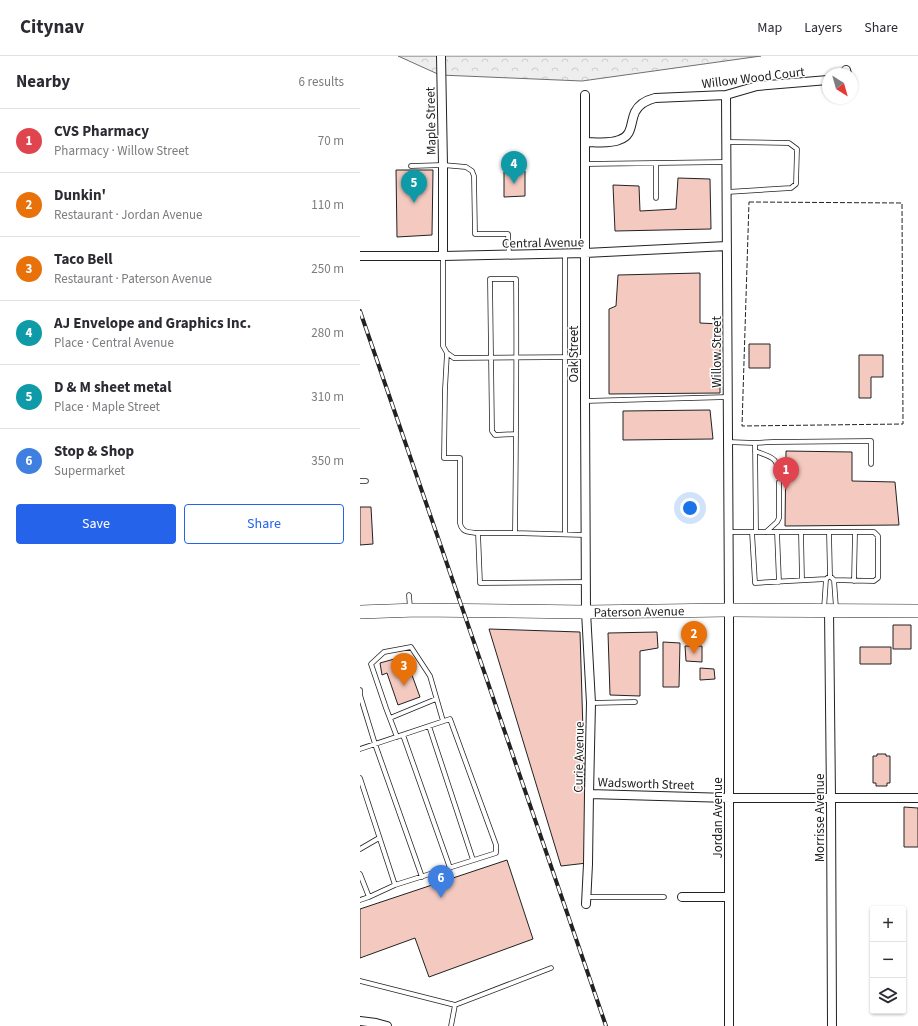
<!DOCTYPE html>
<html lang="en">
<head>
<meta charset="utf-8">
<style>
  :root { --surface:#fff; --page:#f7f7f7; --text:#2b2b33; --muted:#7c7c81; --line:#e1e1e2; --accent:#2563eb }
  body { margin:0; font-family:"Source Sans 3",sans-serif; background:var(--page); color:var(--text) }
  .controls { position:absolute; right:12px; bottom:12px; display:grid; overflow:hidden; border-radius:4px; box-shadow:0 1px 3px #0004 }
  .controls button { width:36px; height:36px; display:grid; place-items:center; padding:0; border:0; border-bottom:1px solid var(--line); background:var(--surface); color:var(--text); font:20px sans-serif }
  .compass { position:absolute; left:462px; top:12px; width:36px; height:36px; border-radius:50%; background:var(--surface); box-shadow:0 1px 3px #0004; rotate:143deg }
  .you { position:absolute; left:330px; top:452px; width:14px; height:14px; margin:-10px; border:3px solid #fff; border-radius:50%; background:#1a73e8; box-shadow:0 0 0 6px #1a73e833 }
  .badge { display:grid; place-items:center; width:26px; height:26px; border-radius:50%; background:var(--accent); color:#fff; font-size:13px; font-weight:700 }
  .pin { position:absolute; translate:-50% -33px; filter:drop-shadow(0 1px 2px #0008) }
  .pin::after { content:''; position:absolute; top:21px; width:14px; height:12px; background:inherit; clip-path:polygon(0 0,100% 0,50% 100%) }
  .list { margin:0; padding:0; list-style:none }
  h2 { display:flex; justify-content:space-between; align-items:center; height:52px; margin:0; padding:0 16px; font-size:17px }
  h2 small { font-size:13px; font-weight:400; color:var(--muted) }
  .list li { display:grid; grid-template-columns:26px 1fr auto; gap:12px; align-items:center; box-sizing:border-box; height:64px; padding:0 16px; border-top:1px solid var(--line) }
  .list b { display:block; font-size:15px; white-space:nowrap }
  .list p { margin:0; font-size:13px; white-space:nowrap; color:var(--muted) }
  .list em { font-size:13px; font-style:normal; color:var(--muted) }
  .actions { display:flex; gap:8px; padding:12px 16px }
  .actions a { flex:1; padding:9px 0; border:1px solid var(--accent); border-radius:4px; text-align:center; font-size:14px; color:var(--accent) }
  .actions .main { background:var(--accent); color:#fff }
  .icon { flex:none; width:22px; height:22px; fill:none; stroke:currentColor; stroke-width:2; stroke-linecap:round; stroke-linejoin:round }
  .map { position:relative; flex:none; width:558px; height:970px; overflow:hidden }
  header { display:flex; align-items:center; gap:24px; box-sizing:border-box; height:56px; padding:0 20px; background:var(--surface); border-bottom:1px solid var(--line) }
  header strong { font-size:19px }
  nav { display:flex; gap:22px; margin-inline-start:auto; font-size:14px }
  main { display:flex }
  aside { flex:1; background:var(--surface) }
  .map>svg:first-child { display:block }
</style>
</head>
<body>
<header>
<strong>Citynav</strong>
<nav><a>Map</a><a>Layers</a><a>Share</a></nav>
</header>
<main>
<aside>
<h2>Nearby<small>6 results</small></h2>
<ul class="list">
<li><span class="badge" style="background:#e0444e">1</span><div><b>CVS Pharmacy</b><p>Pharmacy · Willow Street</p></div><em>70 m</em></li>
<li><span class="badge" style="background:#e8710a">2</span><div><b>Dunkin'</b><p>Restaurant · Jordan Avenue</p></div><em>110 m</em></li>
<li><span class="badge" style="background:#e8710a">3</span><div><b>Taco Bell</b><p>Restaurant · Paterson Avenue</p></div><em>250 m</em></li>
<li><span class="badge" style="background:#0f9aa8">4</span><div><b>AJ Envelope and Graphics Inc.</b><p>Place · Central Avenue</p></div><em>280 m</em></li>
<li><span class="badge" style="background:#0f9aa8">5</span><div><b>D &amp; M sheet metal</b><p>Place · Maple Street</p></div><em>310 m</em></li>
<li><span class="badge" style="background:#3f7fe0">6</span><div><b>Stop &amp; Shop</b><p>Supermarket</p></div><em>350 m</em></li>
</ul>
<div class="actions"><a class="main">Save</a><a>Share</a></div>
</aside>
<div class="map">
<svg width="558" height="970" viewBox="0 0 558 970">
  <defs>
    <pattern id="forest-crowns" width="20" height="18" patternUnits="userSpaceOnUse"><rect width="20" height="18" fill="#eee"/><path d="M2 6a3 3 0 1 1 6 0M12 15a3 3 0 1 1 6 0" fill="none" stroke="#ccc"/></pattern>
  </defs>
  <rect width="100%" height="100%" fill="#fff"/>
  <path fill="url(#forest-crowns)" stroke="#6f6f6f" d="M38,0H401L222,25L80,19Z"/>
  <path fill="#f3c9c0" stroke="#222" d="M36,114H73L72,179L37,181Z
    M165,115V140L144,141V116Z
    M318,122L350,123L351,173L255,175L253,129L279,130L280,155L316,153Z
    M340,217V267L360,268V337L249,338V253L256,250L258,219Z
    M389,288H410V312H389Z
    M499,299H523V321H511V342H499Z
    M350,354L353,383L263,384V355Z
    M426,395L492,396V425L535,426L539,469L425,470Z
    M0,451H11L13,488L0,489Z
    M533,569H551V593H533Z
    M129,573L220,576L227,807L201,810Z
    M297,576L298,592L280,595V640L250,639L248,577Z
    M303,586L320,587L319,631H303Z
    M325,590H342V606L326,605Z
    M500,591H531V608H500Z
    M45,600L60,641L38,649L27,617L22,619L20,607Z
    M340,612L354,613L355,623L340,624Z
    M517,698H526V700H530V727H527V730H516V727H513V700H517Z
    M544,751L558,752V791H544Z
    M147,804L173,883L69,921L55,882L0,902V853Z"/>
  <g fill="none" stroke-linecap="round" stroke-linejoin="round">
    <defs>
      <path id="lane" d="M366,86L429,87L437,93L436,128L431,132L367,136
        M225,108L366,106
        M51,110L83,109L106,111L112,115L114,120L115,178H148L149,199
        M296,142V107
        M83,200V290L87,297L94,302L225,301
        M87,297L85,333L84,402H100V467C102,477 109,476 118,477L120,527L227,526
        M225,345L368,341
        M156,378L135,379L132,375L130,223H156C157,307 156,392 155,477L225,479
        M368,386L395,387L396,476
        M395,387L413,386L511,385V408
        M395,395C412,402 418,400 418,420
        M0,425H6
        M369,476H514L518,480V522L514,525L474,524L470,520L466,523L395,527L392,476
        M406,476L417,466L419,462V426
        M417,476L419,526
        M441,476L442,524
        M469,476L470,520
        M118,477H155
        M205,478V197
        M474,524L476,552
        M494,525L495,476
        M49,539L50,552
        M464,553L466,523
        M0,634V639L15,688L62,821
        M231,647L275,646
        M30,662L76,643
        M69,670L113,804
        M43,679L90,812
        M37,681L26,652L11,608L24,596L51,591L70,620L83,665
        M0,693L90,663L136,789V797L35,829L0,722
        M0,793L19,782
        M0,818L9,841L0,844
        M9,841L35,829
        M226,841H304
        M0,925L95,949
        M91,970L95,949L191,912"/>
      <path id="street" d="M81,0L83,109V200
        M486,14L487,18
        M225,39V345L226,556L231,647L229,738L228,808L226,848
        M366,39L369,554V970
        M225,86C235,86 250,88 259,84C273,80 270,67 275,56C279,48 287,44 295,42L366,39L397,30L468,24
        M0,200H83L225,197L367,190
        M469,554L471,742L472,970
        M229,738L369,742H558
        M322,841H369
        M0,965L16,967L27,970"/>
      <path id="primary" d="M0,556L57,554L226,556L369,554L558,555"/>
    </defs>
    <use href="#lane" stroke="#222" stroke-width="5.5"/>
    <use href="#street" stroke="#222" stroke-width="10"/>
    <use href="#primary" stroke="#222" stroke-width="14"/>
    <use href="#lane" stroke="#fff" stroke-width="4"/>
    <use href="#street" stroke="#fff" stroke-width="8"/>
    <use href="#primary" stroke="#fff" stroke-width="13"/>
    <defs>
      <path id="rail" d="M0,255L246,970"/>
    </defs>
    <use href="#rail" stroke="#222" stroke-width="4"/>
    <use href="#rail" stroke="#fff" stroke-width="2.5" stroke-dasharray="8" stroke-linecap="butt"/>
    <path stroke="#222" stroke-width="1" stroke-dasharray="5 2" stroke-linecap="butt" d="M389,146L542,147L543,368L382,370Z"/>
  </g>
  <g text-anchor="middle" stroke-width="3" stroke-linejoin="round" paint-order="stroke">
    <g font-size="13" fill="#222" stroke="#fff">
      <text transform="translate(393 21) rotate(-7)" y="5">Willow Wood Court</text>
      <text transform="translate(70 65) rotate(-91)" y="5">Maple Street</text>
      <text transform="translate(183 186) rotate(-1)" y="5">Central Avenue</text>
      <text transform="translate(356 296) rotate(-90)" y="5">Willow Street</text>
      <text transform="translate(213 298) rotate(-90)" y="5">Oak Street</text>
      <text transform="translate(279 555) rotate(-1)" y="5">Paterson Avenue</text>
      <text transform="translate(218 701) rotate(-89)" y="5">Curie Avenue</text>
      <text transform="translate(286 727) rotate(2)" y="5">Wadsworth Street</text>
      <text transform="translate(357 762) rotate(-90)" y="5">Jordan Avenue</text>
      <text transform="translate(459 762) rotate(-90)" y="5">Morrisse Avenue</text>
    </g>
  </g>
</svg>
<div class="controls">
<button>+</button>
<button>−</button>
<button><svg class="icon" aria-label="layers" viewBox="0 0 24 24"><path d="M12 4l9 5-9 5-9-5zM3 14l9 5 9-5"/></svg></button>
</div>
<svg class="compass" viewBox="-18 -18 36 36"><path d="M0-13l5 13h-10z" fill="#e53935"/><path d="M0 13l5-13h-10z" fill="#7c7c81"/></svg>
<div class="you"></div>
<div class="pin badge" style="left:426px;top:434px;background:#e0444e">1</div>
<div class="pin badge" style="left:334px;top:598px;background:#e8710a">2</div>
<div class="pin badge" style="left:44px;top:630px;background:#e8710a">3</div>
<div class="pin badge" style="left:154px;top:128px;background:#0f9aa8">4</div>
<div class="pin badge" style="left:54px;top:147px;background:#0f9aa8">5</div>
<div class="pin badge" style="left:81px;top:842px;background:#3f7fe0">6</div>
</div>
</main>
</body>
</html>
